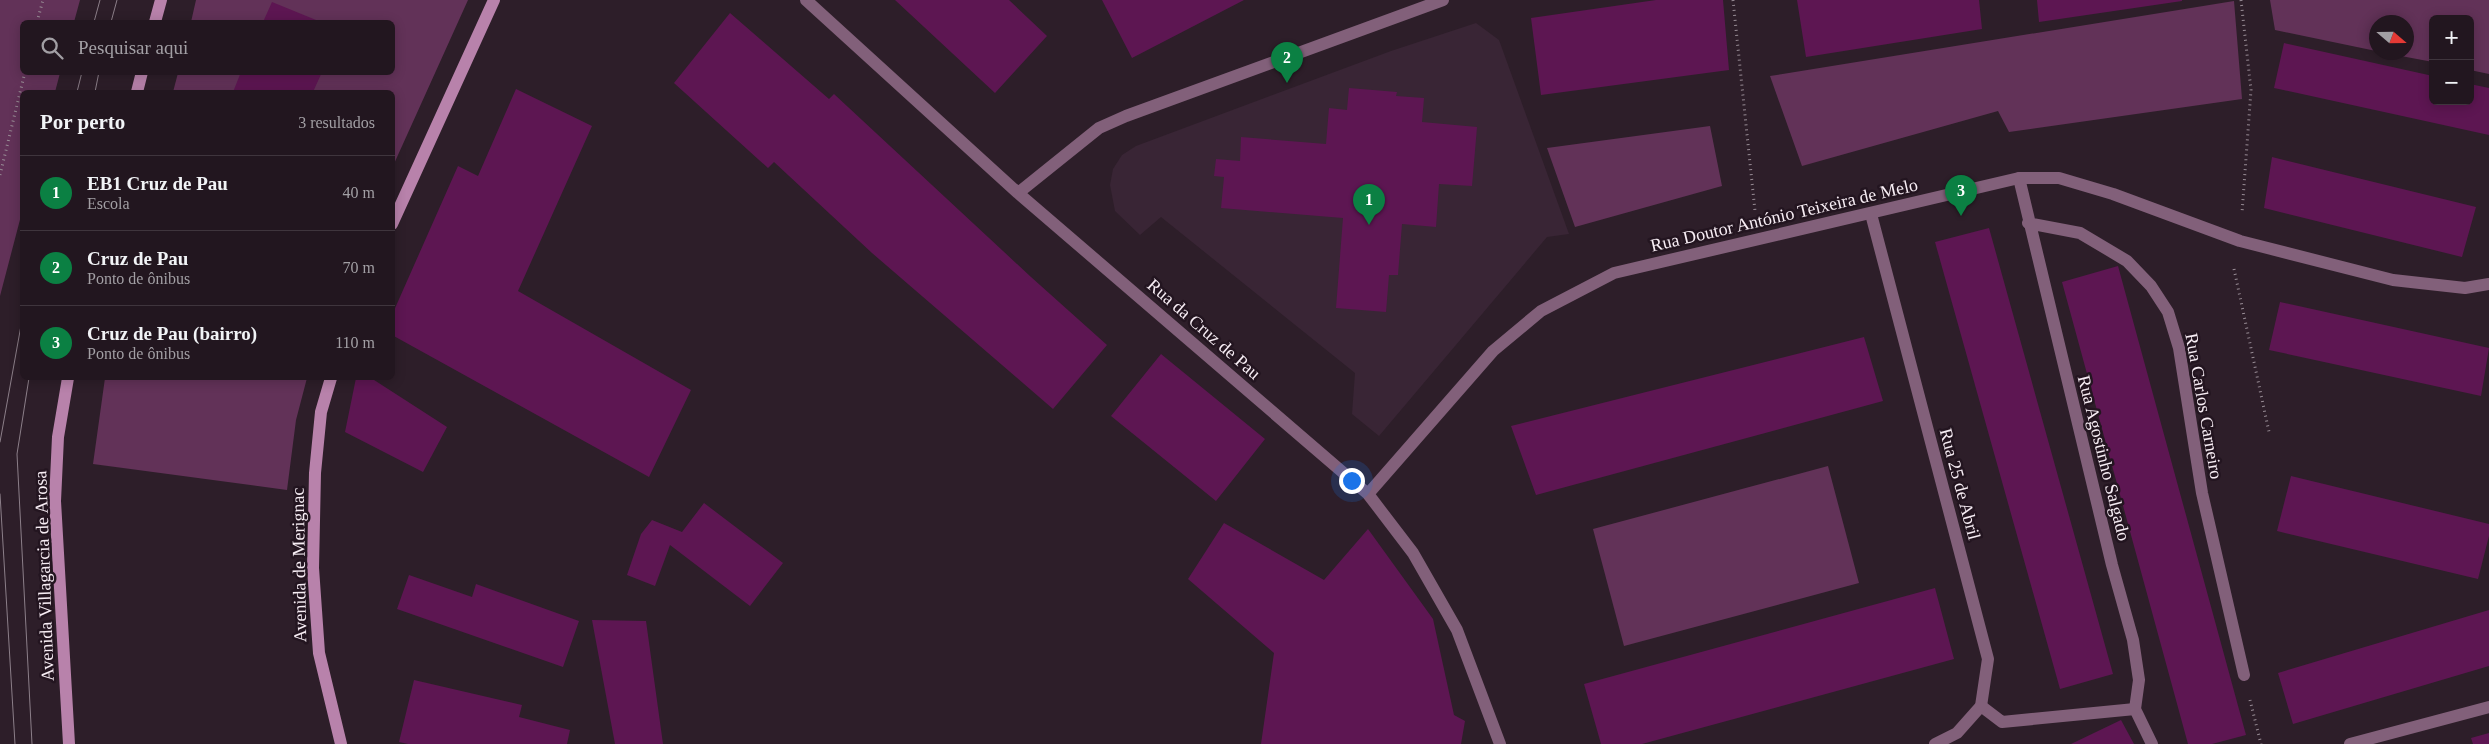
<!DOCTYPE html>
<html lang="pt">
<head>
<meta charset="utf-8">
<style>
  :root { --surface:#22161f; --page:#2e232c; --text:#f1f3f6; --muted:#a29fa4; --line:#3f353d; --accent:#0b8043 }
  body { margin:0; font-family:"Times New Roman",serif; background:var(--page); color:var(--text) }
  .controls { position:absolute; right:15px; top:15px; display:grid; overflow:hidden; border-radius:8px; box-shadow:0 2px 12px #0003 }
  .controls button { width:45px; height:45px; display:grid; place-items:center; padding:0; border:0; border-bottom:1px solid var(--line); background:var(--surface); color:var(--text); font:25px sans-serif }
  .compass { position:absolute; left:2369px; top:15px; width:45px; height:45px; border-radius:50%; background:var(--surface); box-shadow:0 2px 12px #0003; rotate:110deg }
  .you { position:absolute; left:1351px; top:480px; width:18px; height:18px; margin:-12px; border:4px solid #fff; border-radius:50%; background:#1a73e8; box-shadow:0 0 0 8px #1a73e833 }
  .badge { display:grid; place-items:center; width:32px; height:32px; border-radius:50%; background:var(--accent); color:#fff; font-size:16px; font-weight:700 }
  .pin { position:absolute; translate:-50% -41px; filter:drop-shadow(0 1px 2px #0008) }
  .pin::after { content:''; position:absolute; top:26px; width:18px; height:15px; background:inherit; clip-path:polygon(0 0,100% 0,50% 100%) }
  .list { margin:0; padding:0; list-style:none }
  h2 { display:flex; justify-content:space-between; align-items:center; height:65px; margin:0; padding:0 20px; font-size:21px }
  h2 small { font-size:16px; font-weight:400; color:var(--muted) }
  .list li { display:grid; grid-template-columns:32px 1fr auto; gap:15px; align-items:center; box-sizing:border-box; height:75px; padding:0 20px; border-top:1px solid var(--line) }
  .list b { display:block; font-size:19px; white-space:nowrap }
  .list p { margin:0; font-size:16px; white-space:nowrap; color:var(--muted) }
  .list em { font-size:16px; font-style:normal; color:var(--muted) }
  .icon { flex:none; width:28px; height:28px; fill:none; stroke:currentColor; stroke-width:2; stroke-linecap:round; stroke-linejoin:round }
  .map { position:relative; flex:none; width:2489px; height:744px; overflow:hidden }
  .search { position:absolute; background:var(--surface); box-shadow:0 2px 12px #0003; left:20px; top:20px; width:375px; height:55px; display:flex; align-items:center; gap:12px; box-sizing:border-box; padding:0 18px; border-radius:8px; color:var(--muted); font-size:19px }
  .panel { position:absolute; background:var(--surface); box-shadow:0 2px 12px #0003; left:20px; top:90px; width:375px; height:290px; border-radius:8px }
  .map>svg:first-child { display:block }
</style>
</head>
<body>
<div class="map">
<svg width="2489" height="744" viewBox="0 0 2489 744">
  <rect width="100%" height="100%" fill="#2d1e29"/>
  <path fill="#392535" d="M1476,23L1499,40L1569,234L1547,237L1379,436L1352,414L1355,373L1161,217L1140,235L1115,211L1110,185L1113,169L1122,155L1136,146L1391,51Z"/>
  <path fill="#623258" d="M0,0H80L74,22H22V72L60,73L55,92H22V212L0,296Z
    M196,0H468L393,166L392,92H173L178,73L392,72V22H191Z
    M2270,0H2489V74L2470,70V19H2433V62L2385,53L2406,52V22H2376V51L2275,30Z
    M2234,1L2242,99L2009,132L1998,111L1802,166L1770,76Z
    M1710,126L1722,186L1575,227L1547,148Z
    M105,378H307L296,420L287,490L93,464Z
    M1828,466L1859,583L1624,646L1593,529Z"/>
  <path fill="#5d1652" d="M895,0H1009L1047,36L995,93Z
    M1102,0H1244L1132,58Z
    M1656,0H1723L1729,70L1541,95L1531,18Z
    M1797,0H1979L1982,29L1806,57Z
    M2037,0H2182V1L2039,22Z
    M272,2L321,22H263Z
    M730,13L829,99L834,94L1031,277L1107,345L1053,409L872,253L774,162L768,168L674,83Z
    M2284,43L2433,76V101H2470V84L2489,88V135L2274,88Z
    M241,72H322L313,92H233Z
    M1349,88L1397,92L1396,96L1424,98L1422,122L1477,127L1472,186L1439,184L1436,227L1402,224L1398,275H1389L1386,312L1336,308L1343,218L1221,208L1224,177L1214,176L1216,159L1240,161L1241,137L1326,144L1329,108L1347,110Z
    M516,89L592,126L518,291L691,390L649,477L392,335V315L458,166L478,176Z
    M2272,157L2476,207L2462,257L2264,208Z
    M1989,228L2113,674L2060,689L1935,242Z
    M2118,266L2246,735L2212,744H2188L2062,282Z
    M2280,302L2489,348L2481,396L2269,350Z
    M1864,337L1883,401L1536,495L1511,426Z
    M1161,354L1265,439L1216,501L1111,416Z
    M356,378H371L447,427L423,472L345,432Z
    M2291,476L2489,524V536L2478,579L2277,531Z
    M704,503L783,563L750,606L670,545L655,586L627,575L641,534L652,520L682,532Z
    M1224,523L1324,580L1368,529L1433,619L1454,715L1465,721L1461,744H1261L1274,653L1188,579Z
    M409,575L472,597L476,584L579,621L563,667L397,609Z
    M1935,588L1954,659L1642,744H1601L1584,684Z
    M2489,610V666L2293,724L2278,673Z
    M592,620L646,621L663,744H615Z
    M414,680L522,705L519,717L570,730L567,744H408L399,742Z
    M2121,720L2134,744H2071Z
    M2489,733V744H2473L2471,738Z"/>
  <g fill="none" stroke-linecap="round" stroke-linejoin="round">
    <path stroke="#988c95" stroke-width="3" stroke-dasharray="1 4" stroke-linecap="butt" d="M1733,0L1755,211
      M2241,0L2251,90L2242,213
      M37,22L43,0
      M0,175L25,72
      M2234,269L2269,432
      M2250,700L2261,744"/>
    <path stroke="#82607a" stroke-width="12" d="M1981,706L2002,722L2135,709"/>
    <path stroke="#82607a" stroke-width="12" d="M2019,178L2112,565L2133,640L2139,680L2135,709L2152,744
      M1871,214L1988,659L1981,706L1957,733L1935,744
      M2028,223L2080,233L2127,261L2151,286L2168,312L2179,348L2202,493L2244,675
      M2350,744L2489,707"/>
    <path stroke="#82607a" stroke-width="12" d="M806,0L1018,193L1368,494L1413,553L1457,630L1500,744
      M1018,193L1099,128L1126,116L1443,0
      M1368,494L1493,351L1541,311L1614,273L2019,178H2059L2113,194L2240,241L2393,280L2465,288L2489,284"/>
    <path stroke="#b882ab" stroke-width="12" d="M155,22L161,0
      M137,92L142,72
      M392,224L494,0
      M68,378L58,437L55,501L69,744
      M331,378L321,412L315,473L313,568L319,653L341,744"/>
    <path stroke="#8c7f89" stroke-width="1" d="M94,22L100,0
      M111,22L117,0
      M77,92L82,72
      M95,92L99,72
      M29,378L17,454L32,744
      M0,442L22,320
      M0,494L15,744"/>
  </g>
  <g text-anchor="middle" stroke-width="5" stroke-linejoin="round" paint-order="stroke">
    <g font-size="18" fill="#f7edf4" stroke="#231520">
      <text transform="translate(1784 215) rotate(-13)" y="6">Rua Doutor António Teixeira de Melo</text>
      <text transform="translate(1204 329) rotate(41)" y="6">Rua da Cruz de Pau</text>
      <text transform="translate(2204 406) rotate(80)" y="6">Rua Carlos Carneiro</text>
      <text transform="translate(2104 458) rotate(76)" y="6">Rua Agostinho Salgado</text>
      <text transform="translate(1960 484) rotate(75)" y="6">Rua 25 de Abril</text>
      <text transform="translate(299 565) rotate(-91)" y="6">Avenida de Merignac</text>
      <text transform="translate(44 576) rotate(-92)" y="6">Avenida Villagarcia de Arosa</text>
    </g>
  </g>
</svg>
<div class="controls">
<button>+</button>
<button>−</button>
</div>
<svg class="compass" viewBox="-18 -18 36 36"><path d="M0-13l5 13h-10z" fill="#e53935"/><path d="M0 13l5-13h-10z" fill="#a29fa4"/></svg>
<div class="you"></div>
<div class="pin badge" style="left:1369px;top:225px">1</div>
<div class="pin badge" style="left:1287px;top:83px">2</div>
<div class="pin badge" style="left:1961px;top:216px">3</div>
<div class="search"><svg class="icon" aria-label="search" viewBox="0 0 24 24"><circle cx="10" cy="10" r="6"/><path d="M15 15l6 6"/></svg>Pesquisar aqui</div>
<section class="panel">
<h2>Por perto<small>3 resultados</small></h2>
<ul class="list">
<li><span class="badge">1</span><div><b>EB1 Cruz de Pau</b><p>Escola</p></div><em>40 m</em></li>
<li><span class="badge">2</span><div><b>Cruz de Pau</b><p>Ponto de ônibus</p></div><em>70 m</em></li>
<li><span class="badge">3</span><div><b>Cruz de Pau (bairro)</b><p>Ponto de ônibus</p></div><em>110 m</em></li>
</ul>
</section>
</div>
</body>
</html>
